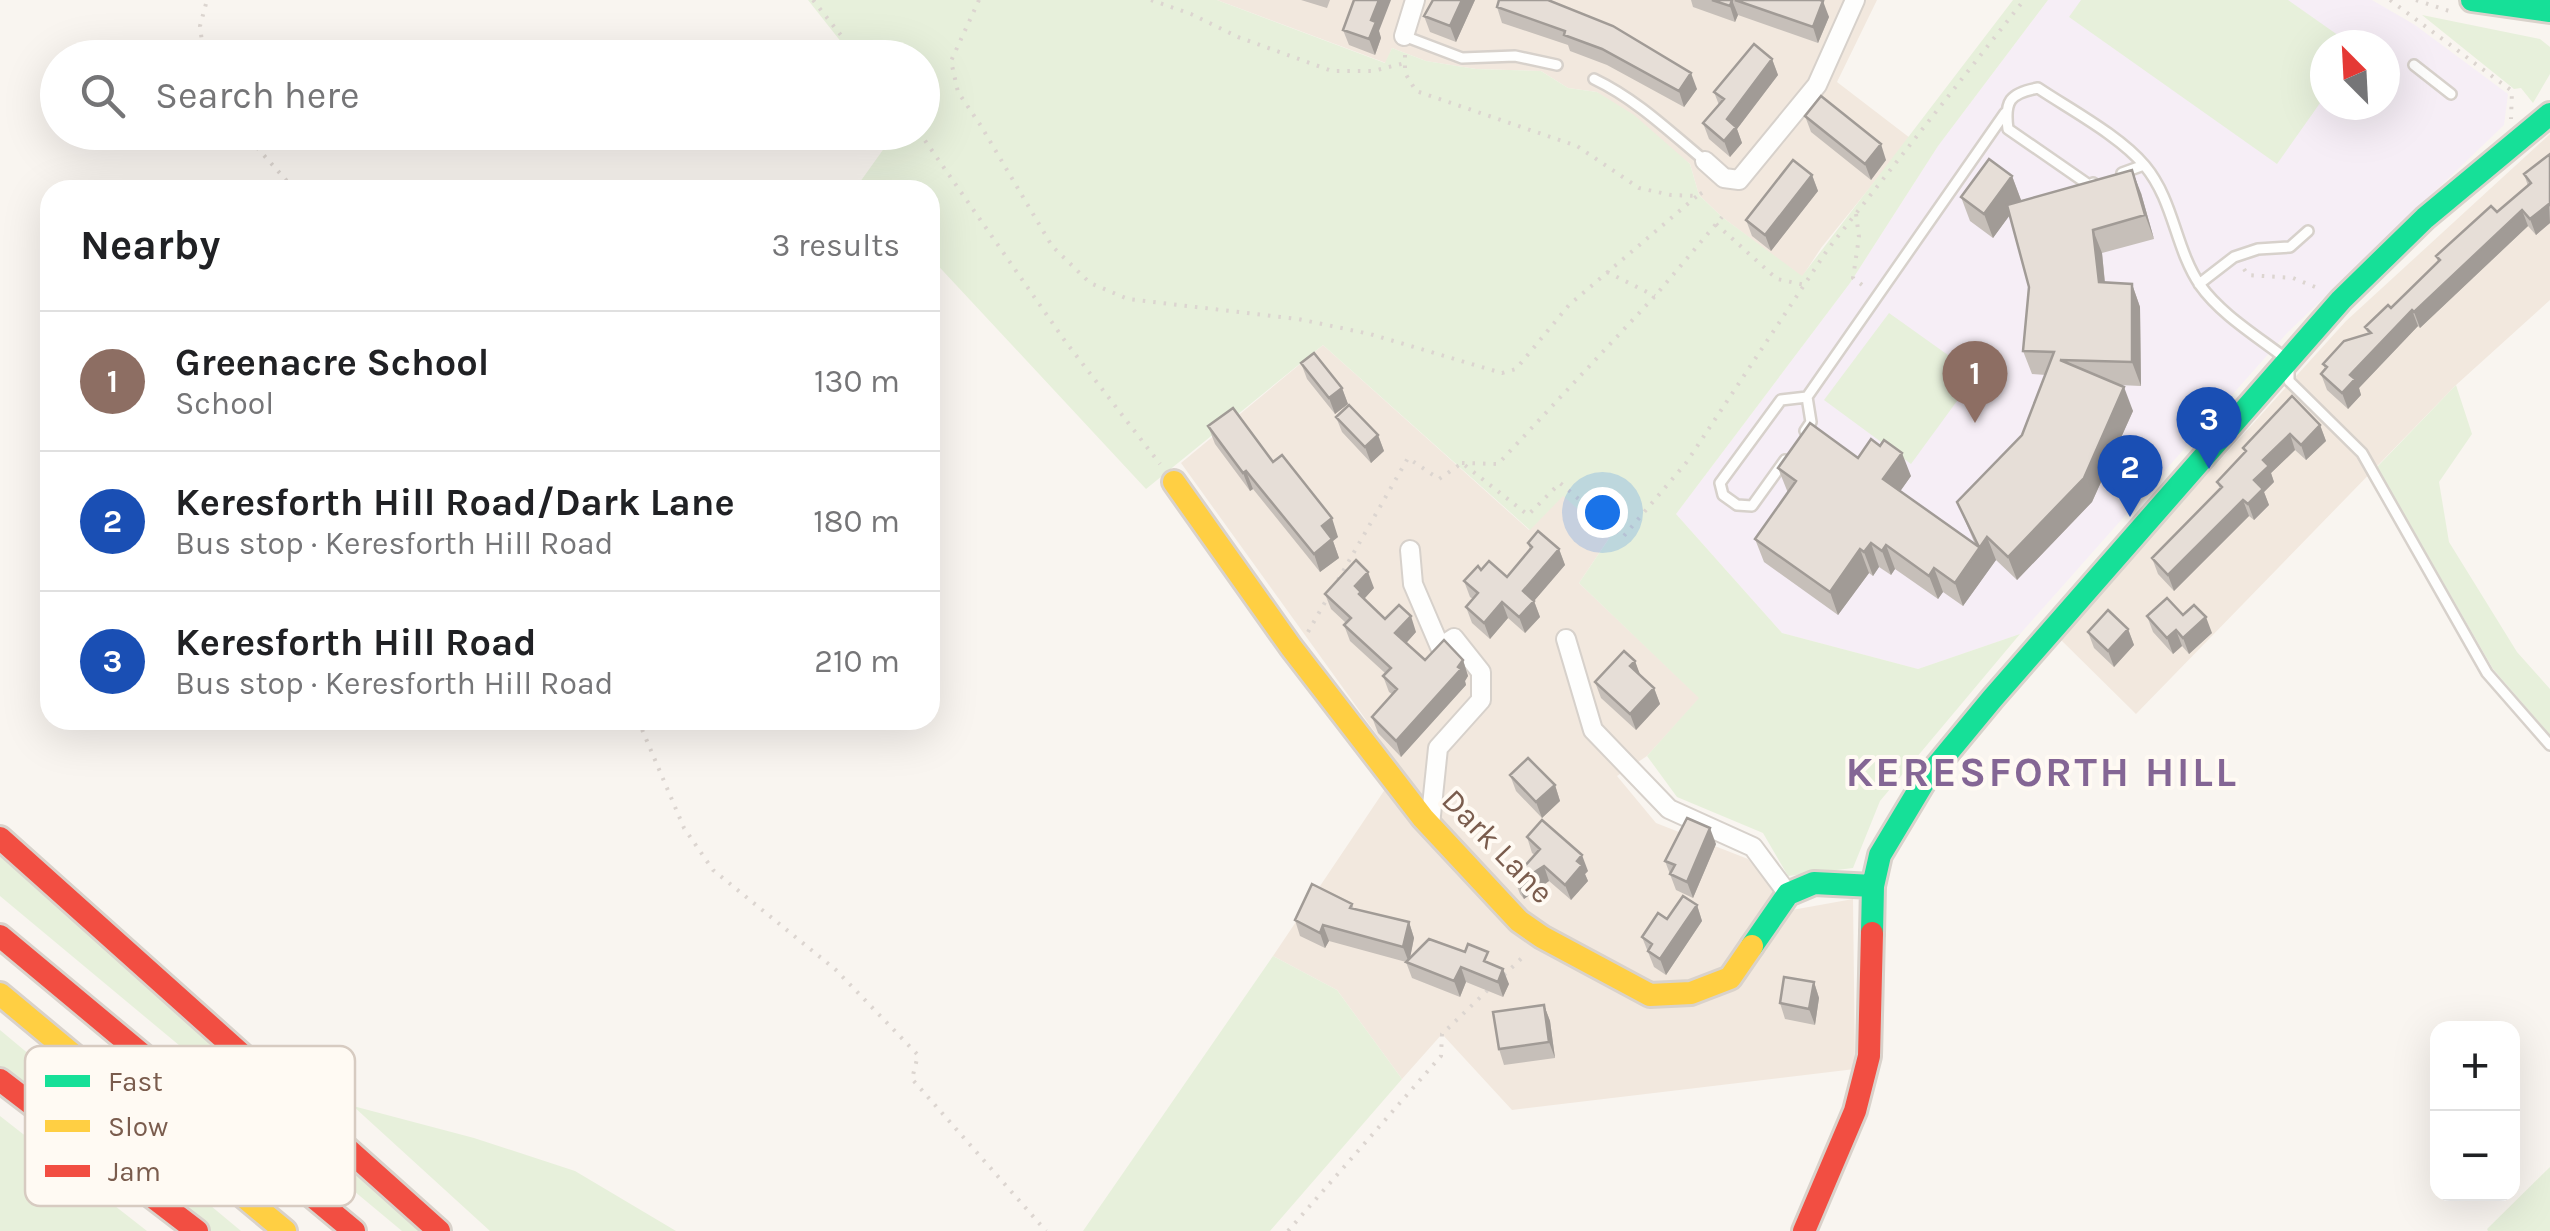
<!DOCTYPE html>
<html lang="en">
<head>
<meta charset="utf-8">
<style>
  :root { --surface:#fff; --page:#f6f6f6; --text:#202124; --muted:#757577; --line:#e0e0e0; --accent:#2563eb }
  body { margin:0; font-family:Karla,sans-serif; background:var(--page); color:var(--text) }
  .controls { position:absolute; right:30px; bottom:30px; display:grid; overflow:hidden; border-radius:20px; box-shadow:0 10px 40px #0002 }
  .controls button { width:90px; height:90px; display:grid; place-items:center; padding:0; border:0; border-bottom:2px solid var(--line); background:var(--surface); color:var(--text); font:50px sans-serif }
  .compass { position:absolute; left:2310px; top:30px; width:90px; height:90px; border-radius:50%; background:var(--surface); box-shadow:0 10px 40px #0002; rotate:336deg }
  .you { position:absolute; left:1602px; top:512px; width:35px; height:35px; margin:-25px; border:8px solid #fff; border-radius:50%; background:#1a73e8; box-shadow:0 0 0 15px #1a73e833 }
  .badge { display:grid; place-items:center; width:65px; height:65px; border-radius:50%; background:var(--accent); color:#fff; font-size:32px; font-weight:700 }
  .pin { position:absolute; translate:-50% -82px; filter:drop-shadow(0 2px 5px #0008) }
  .pin::after { content:''; position:absolute; top:52px; width:35px; height:30px; background:inherit; clip-path:polygon(0 0,100% 0,50% 100%) }
  .list { margin:0; padding:0; list-style:none }
  h2 { display:flex; justify-content:space-between; align-items:center; height:130px; margin:0; padding:0 40px; font-size:42px }
  h2 small { font-size:32px; font-weight:400; color:var(--muted) }
  .list li { display:grid; grid-template-columns:65px 1fr auto; gap:30px; align-items:center; box-sizing:border-box; height:140px; padding:0 40px; border-top:2px solid var(--line) }
  .list b { display:block; font-size:38px; white-space:nowrap }
  .list p { margin:0; font-size:32px; white-space:nowrap; color:var(--muted) }
  .list em { font-size:32px; font-style:normal; color:var(--muted) }
  .icon { flex:none; width:55px; height:55px; fill:none; stroke:currentColor; stroke-width:2; stroke-linecap:round; stroke-linejoin:round }
  .map { position:relative; flex:none; width:2550px; height:1231px; overflow:hidden }
  .search { position:absolute; background:var(--surface); box-shadow:0 10px 40px #0002; left:40px; top:40px; width:900px; height:110px; display:flex; align-items:center; gap:25px; box-sizing:border-box; padding:0 35px; border-radius:55px; color:var(--muted); font-size:38px }
  .panel { position:absolute; background:var(--surface); box-shadow:0 10px 40px #0002; left:40px; top:180px; width:900px; height:550px; border-radius:30px }
  .map>svg:first-child { display:block }
</style>
</head>
<body>
<div class="map">
<svg width="2550" height="1231" viewBox="0 0 2550 1231">
  <rect width="100%" height="100%" fill="#f9f5f0"/>
  <path fill="#f2e8de" d="M1217,0H1877L1837,82L1910,138L1821,248L1802,277L1722,217L1699,195L1690,164L1597,92L1568,88L1541,71L1476,69L1426,61L1392,48L1386,63Z
    M2550,134V300L2456,385L2136,714L2059,638L2346,321Z
    M1323,345L1529,530L1563,495L1610,537L1579,583L1700,698L1647,756L1617,776L1656,823L1748,859L1792,910L1853,899L1855,1069L1512,1110L1442,1034L1402,1079L1337,990L1273,956L1400,767L1181,463Z"/>
  <path fill="#f6eef6" fill-rule="evenodd" d="M2048,0H2372L2415,25L2508,94L2504,125L2287,333L2020,634L1918,669L1782,633L1676,514L1850,283L1938,146ZM2325,45H2385V105H2325Z"/>
  <path fill="#e7f0db" d="M808,0H1217L1385,63L1392,48L1426,61L1476,69L1541,71L1568,88L1597,92L1634,115L1690,164L1699,195L1722,217L1802,276L2013,0H2048L1938,146L1850,283L1676,514L1782,633L1918,669L2020,634L1880,801L1853,868L1788,876L1763,833L1677,797L1647,756L1699,698L1579,583L1610,537L1563,496L1530,530L1323,345L1146,489L930,257V190H868L860,182L895,133L922,132V58L853,57Z
    M2081,0H2288L2352,45H2325V96L2277,164L2069,17Z
    M2422,15L2540,39L2550,47V74L2533,103L2521,88L2514,89Z
    M1889,313L1976,375L1911,464L1824,400Z
    M2456,385L2472,434L2439,482L2449,542L2517,652L2550,689V735L2493,669L2377,467Z
    M0,853L420,1231H402L0,896Z
    M1273,956L1337,990L1402,1079L1270,1231H1083Z
    M0,1030L241,1231H209L0,1069Z
    M353,1106L474,1138L575,1171L676,1231H490Z
    M0,1116L147,1231H0Z
    M2550,1167V1231H2488L2487,1229Z"/>
  <g fill="none" stroke-linecap="round" stroke-linejoin="round">
    <defs>
      <path id="lane" d="M1404,36L1462,58L1515,56L1557,65
        M2414,65L2451,94
        M1594,79C1636,99 1669,131 1705,161
        M2122,173L2144,165
        M2093,183L2089,185L2008,129C2004,101 2010,93 2038,88C2071,110 2120,136 2145,166C2174,201 2175,248 2200,285C2221,315 2260,338 2289,361V381L2362,453L2487,673L2550,745
        M2199,284L2234,257L2258,249L2290,247L2308,231
        M1805,431L1811,422L1807,397
        M1785,460L1752,506L1737,505L1723,495L1720,483L1781,400L1807,397L2005,113"/>
      <path id="street" d="M1404,36L1415,0
        M1705,161L1724,178L1739,180L1817,85L1855,0
        M1410,550L1413,584L1440,647L1454,638L1481,672V700L1438,748L1430,825
        M1566,639L1593,730L1669,809L1753,847L1788,894"/>
      <path id="fast" d="M2472,0L2550,11
        M1872,933L1873,886L1880,855L1925,780L1992,699L2341,300L2425,218L2550,114
        M1752,946L1788,894L1814,883L1873,886"/>
      <path id="slow" d="M1174,482L1291,647L1423,818L1519,921L1542,937L1650,995L1691,993L1730,978L1752,946
        M0,994L285,1231"/>
      <path id="jam" d="M0,838L439,1231
        M0,936L354,1231
        M0,1080L197,1231
        M1804,1231L1855,1111L1869,1056L1872,933"/>
    </defs>
    <use href="#lane" stroke="#d7d1cb" stroke-width="14"/>
    <use href="#street" stroke="#d7d1cb" stroke-width="22"/>
    <use href="#fast" stroke="#d9d2cb" stroke-width="28"/>
    <use href="#slow" stroke="#d9d2cb" stroke-width="28"/>
    <use href="#jam" stroke="#d9d2cb" stroke-width="28"/>
    <path stroke="#dcd5d0" stroke-width="4" stroke-dasharray="2.5 8" stroke-linecap="butt" d="M813,0L859,58
      M979,0L951,61L958,92L981,126L1052,246L1090,283L1128,299L1298,319L1370,334L1502,373L1516,369L1569,305L1697,196
      M1151,0L1191,14L1238,37L1332,71H1373L1405,63
      M2390,0L2512,91L2511,119
      M2416,0L2449,11
      M1405,55V73L1416,91L1577,146L1639,188L1671,195L1697,196L1708,189
      M204,58L200,26L207,0
      M243,132L295,190
      M919,132L1065,341L1160,464
      M1856,214L1859,237L1853,278L1866,288
      M1716,224L1777,279L1805,285
      M2244,269L2248,275L2293,278L2320,289
      M1607,272L1655,296
      M1462,463L1498,464L1655,296L1722,217
      M1338,580L1408,458L1439,479L1462,463L1528,515L1560,483L1623,537L1686,463L1828,249L2024,0
      M1308,632L1328,597
      M638,720L684,828L713,870L836,970L918,1055L912,1079L1046,1231
      M1504,975L1526,954
      M1288,1231L1441,1056L1442,1034L1490,988"/>
    <use href="#lane" stroke="#fefefd" stroke-width="9"/>
    <use href="#street" stroke="#fefefd" stroke-width="18"/>
    <use href="#fast" stroke="#16e098" stroke-width="22"/>
    <use href="#slow" stroke="#ffcf43" stroke-width="22"/>
    <use href="#jam" stroke="#f24e42" stroke-width="22"/>
  </g>
  <path fill="#c6bfb9" d="M1301,0H1330L1327,8Z
    M1433,0H1475L1456,42L1430,32L1424,16Z
    M1499,0L1697,89L1684,107L1607,65L1570,51L1568,45L1502,23L1497,7Z
    M1691,0H1820L1829,17L1818,43L1738,15L1735,22L1693,7Z
    M1343,30L1379,31L1381,38L1375,55L1349,45Z
    M1772,59L1778,75L1737,129L1742,143L1730,157L1709,139L1703,123L1719,105L1714,92Z
    M1805,116L1886,160L1871,180L1811,132Z
    M2550,154V223L2536,235L2528,226L2420,328L2418,326L2359,388L2361,395L2348,409L2327,390L2321,374L2325,369L2323,364L2368,334L2365,327L2391,308L2438,262L2436,256L2497,212L2528,186L2524,174Z
    M1812,175L1818,191L1771,251L1752,236L1746,220Z
    M2012,176L2021,200L2020,201L2141,193L2154,239L2102,253L2105,282L2132,284L2140,307L2141,386L2119,385L2133,411L2092,502L2017,580L1996,560L1963,606L1943,592L1938,599L1895,569L1891,575L1879,567L1873,576L1869,573L1838,615L1764,562L1755,539L1788,493L1778,468L1858,458L1911,476L1900,491L1975,544L1957,502L2022,435L2046,375L2032,374L2023,351L2029,287L2010,214L1993,238L1970,221L1961,197Z
    M1301,363L1342,388L1348,404L1335,414L1307,379Z
    M1336,417L1378,435L1384,451L1371,463L1342,432Z
    M2320,425L2326,441L2306,460L2295,450L2271,473L2274,482L2264,492L2269,505L2254,520L2249,516L2174,591L2158,574L2152,558L2220,489L2217,482L2245,453L2243,448Z
    M1208,426L1273,462L1338,537L1333,541L1339,558L1320,572L1253,489L1250,491L1215,444Z
    M1528,543L1559,549L1565,565L1534,601L1540,617L1525,633L1508,618L1490,639L1472,623L1466,607L1473,599L1470,597L1464,581L1481,570L1507,577L1530,550Z
    M1374,588L1364,599L1385,619L1416,632L1406,643L1425,660H1463L1468,676L1465,681L1466,685L1401,757L1378,733L1372,717L1392,694L1389,692L1383,676L1385,673L1350,641L1344,625L1346,623L1331,609L1325,594Z
    M2183,615L2212,633L2189,654L2182,646L2173,654L2153,632L2147,616Z
    M2128,629L2134,645L2114,667L2094,648L2088,632Z
    M1635,661L1640,676L1654,688L1660,704L1636,730L1601,698L1595,682Z
    M1510,775L1555,785L1560,801L1542,818L1516,791Z
    M1527,837L1588,871L1585,874L1588,881L1571,900L1549,881L1524,899L1520,894L1514,878L1535,855L1532,853Z
    M1716,844L1693,898L1676,890L1665,861Z
    M1352,904L1354,909L1409,922L1414,938L1410,958L1492,964L1509,984L1503,997L1466,982L1460,997L1412,978L1406,962L1329,941L1325,948L1300,936L1295,920Z
    M1697,905L1702,921L1666,975L1654,967L1642,937L1667,919Z
    M1814,982L1819,998L1815,1025L1785,1019L1780,1003Z
    M1544,1005L1550,1021L1555,1058L1504,1065L1499,1049Z"/>
  <path fill="#a19b96" d="M1379,0H1391L1379,31L1381,38L1375,55L1369,39L1371,20Z
    M1462,0H1475L1456,42L1450,26Z
    M1732,0L1738,15L1735,22L1730,6Z
    M1823,1L1829,17L1818,43L1813,27Z
    M1772,59L1778,75L1737,129L1742,143L1730,157L1724,141L1727,119Z
    M1691,73L1697,89L1684,107L1679,91Z
    M1881,144L1886,160L1871,180L1865,164Z
    M2132,170L2141,193L2154,239L2145,215Z
    M1812,175L1818,191L1771,251L1765,235Z
    M2012,176L2021,200L1993,238L1984,214Z
    M2549,204L2550,223L2536,235L2530,219Z
    M2522,210L2528,226L2420,328L2414,312Z
    M2093,230L2102,253L2107,306L2099,282Z
    M2132,284L2140,307L2141,386L2132,362Z
    M2412,310L2418,326L2359,388L2361,395L2348,409L2342,393L2350,375Z
    M2124,387L2133,411L2092,502L2017,580L2008,557Z
    M1342,388L1348,404L1335,414L1329,398Z
    M2320,425L2326,441L2306,460L2301,445Z
    M2290,434L2295,450L2271,473L2274,482L2264,492L2269,505L2254,520L2248,504L2254,480L2263,460Z
    M1378,435L1384,451L1371,463L1365,447Z
    M1902,453L1911,476L1892,503L1883,479Z
    M1246,471L1253,489L1250,491L1243,473Z
    M2243,500L2249,516L2174,591L2168,575Z
    M1332,518L1338,537L1333,541L1339,558L1320,572L1314,554L1322,526Z
    M1987,537L1996,560L1963,606L1955,583Z
    M1871,543L1879,567L1873,576L1864,552Z
    M1886,545L1895,569L1891,575L1882,551Z
    M1559,549L1565,565L1534,601L1540,617L1525,633L1519,617L1523,591Z
    M1860,549L1869,573L1838,615L1830,592Z
    M1934,568L1943,592L1938,599L1929,576Z
    M1368,572L1374,588L1364,599L1367,607L1355,586Z
    M1502,602L1508,618L1490,639L1484,623Z
    M1411,616L1416,632L1401,649L1395,633Z
    M2206,617L2212,633L2189,654L2183,638Z
    M2128,629L2134,645L2114,667L2108,651Z
    M2176,630L2182,646L2173,654L2167,638Z
    M1463,660L1468,676L1465,681L1466,685L1401,757L1396,741Z
    M1635,661L1641,677L1630,666Z
    M1654,688L1660,704L1636,730L1630,714Z
    M1555,785L1560,801L1542,818L1536,802Z
    M1710,828L1716,844L1693,898L1687,882Z
    M1582,855L1588,871L1585,874L1588,881L1571,900L1565,885L1577,861Z
    M1544,866L1549,881L1524,899L1518,883Z
    M1697,905L1702,921L1666,975L1660,959Z
    M1409,922L1414,938L1409,963L1403,947Z
    M1323,925L1329,941L1325,948L1320,933Z
    M1461,967L1466,982L1460,997L1454,981Z
    M1503,969L1509,984L1503,997L1498,982Z
    M1814,982L1819,998L1815,1025L1809,1009Z
    M1544,1005L1550,1021L1555,1058L1549,1042Z"/>
  <path fill="#e6ded7" stroke="#a19b96" stroke-width="2.5" d="M1354,0H1379L1371,20L1376,22L1369,39L1343,30Z
    M1433,0H1462L1450,26L1424,16Z
    M1499,0H1548L1613,26L1691,73L1679,91L1602,49L1564,35L1565,31L1497,7Z
    M1712,0H1732L1730,6Z
    M1735,0H1820L1823,1L1813,27Z
    M1754,44L1772,59L1727,119L1736,127L1724,141L1703,123L1724,99L1714,92Z
    M1821,96L1881,144L1865,164L1805,116Z
    M2550,154V205L2549,204L2530,219L2522,210L2414,312L2412,310L2350,375L2355,379L2342,393L2321,374L2327,367L2323,364L2344,341L2371,333L2365,327L2388,305L2391,308L2440,260L2436,256L2491,206L2497,212L2531,183L2524,174Z
    M1989,159L2012,176L1984,214L1961,197Z
    M1793,160L1812,175L1765,235L1746,220Z
    M2132,170L2145,215L2093,230L2099,282L2132,284V362L2060,360L2124,387L2084,478L2008,557L1987,537L1955,583L1934,568L1929,576L1886,545L1882,551L1871,543L1864,552L1860,549L1830,592L1755,539L1796,481L1778,468L1810,423L1858,458L1871,439L1880,446L1884,440L1902,453L1883,479L1979,547L1957,502L2022,435L2054,352L2023,351L2029,287L2007,205Z
    M1314,353L1342,388L1329,398L1301,363Z
    M2292,396L2320,425L2301,445L2290,434L2263,460L2269,466L2254,480L2263,489L2248,504L2243,500L2168,575L2152,558L2222,487L2217,482L2246,451L2243,448Z
    M1349,405L1378,435L1365,447L1336,417Z
    M1233,408L1273,462L1282,455L1332,518L1322,526L1332,539L1314,554L1246,471L1243,473L1208,426Z
    M1538,531L1559,549L1523,591L1534,601L1519,617L1502,602L1484,623L1466,607L1478,593L1464,581L1478,566L1481,570L1489,561L1507,577L1532,547L1528,543Z
    M1356,560L1368,572L1355,586L1361,592L1359,594L1385,619L1399,605L1411,616L1395,633L1425,660L1444,640L1463,660L1458,667L1461,669L1396,741L1372,717L1397,689L1383,676L1391,668L1344,625L1351,618L1325,594Z
    M2167,598L2183,615L2194,605L2206,617L2183,638L2176,630L2167,638L2147,616Z
    M2108,610L2128,629L2108,651L2088,632Z
    M1624,651L1635,661L1630,666L1654,688L1630,714L1595,682Z
    M1528,758L1555,785L1536,802L1510,775Z
    M1687,818L1710,828L1687,882L1670,874L1675,865L1665,861Z
    M1542,820L1582,855L1577,861L1582,865L1565,885L1544,866L1518,883L1514,878L1540,849L1527,837Z
    M1312,884L1352,904L1350,908L1409,922L1403,947L1323,925L1320,933L1295,920Z
    M1683,896L1697,905L1660,959L1648,951L1652,944L1642,937L1658,913L1667,919Z
    M1429,939L1465,952L1468,944L1488,952L1484,961L1503,969L1498,982L1461,967L1454,981L1406,962Z
    M1784,977L1814,982L1809,1009L1780,1003Z
    M1544,1005L1549,1042L1499,1049L1493,1012Z"/>
  <g text-anchor="middle" stroke-width="8" stroke-linejoin="round" paint-order="stroke">
    <g font-size="32" fill="#7a5c4d" stroke="#fffaf3">
      <text transform="translate(1498 846) rotate(46)" y="11">Dark Lane</text>
    </g>
    <g font-size="42" font-weight="bold" letter-spacing="2.5" fill="#846695" stroke="#fffaf3">
      <text x="2042" y="786">KERESFORTH HILL</text>
    </g>
  </g>
  <rect x="25" y="1046" width="330" height="160" rx="15" fill="#fffaf3" stroke="#d7cbc1" stroke-width="2.5"/>
  <rect x="45" y="1075" width="45" height="12" fill="#16e098"/>
  <rect x="45" y="1120" width="45" height="12" fill="#ffcf43"/>
  <rect x="45" y="1165" width="45" height="12" fill="#f24e42"/>
  <g font-size="28" fill="#7a5c4d">
    <text x="108" y="1091">Fast</text>
    <text x="108" y="1136">Slow</text>
    <text x="108" y="1181">Jam</text>
  </g>
</svg>
<div class="controls">
<button>+</button>
<button>−</button>
</div>
<svg class="compass" viewBox="-18 -18 36 36"><path d="M0-13l5 13h-10z" fill="#e53935"/><path d="M0 13l5-13h-10z" fill="#757577"/></svg>
<div class="you"></div>
<div class="pin badge" style="left:1975px;top:423px;background:#8d6e63">1</div>
<div class="pin badge" style="left:2130px;top:517px;background:#1a4fb4">2</div>
<div class="pin badge" style="left:2209px;top:469px;background:#1a4fb4">3</div>
<div class="search"><svg class="icon" aria-label="search" viewBox="0 0 24 24"><circle cx="10" cy="10" r="6"/><path d="M15 15l6 6"/></svg>Search here</div>
<section class="panel">
<h2>Nearby<small>3 results</small></h2>
<ul class="list">
<li><span class="badge" style="background:#8d6e63">1</span><div><b>Greenacre School</b><p>School</p></div><em>130 m</em></li>
<li><span class="badge" style="background:#1a4fb4">2</span><div><b>Keresforth Hill Road/Dark Lane</b><p>Bus stop · Keresforth Hill Road</p></div><em>180 m</em></li>
<li><span class="badge" style="background:#1a4fb4">3</span><div><b>Keresforth Hill Road</b><p>Bus stop · Keresforth Hill Road</p></div><em>210 m</em></li>
</ul>
</section>
</div>
</body>
</html>
